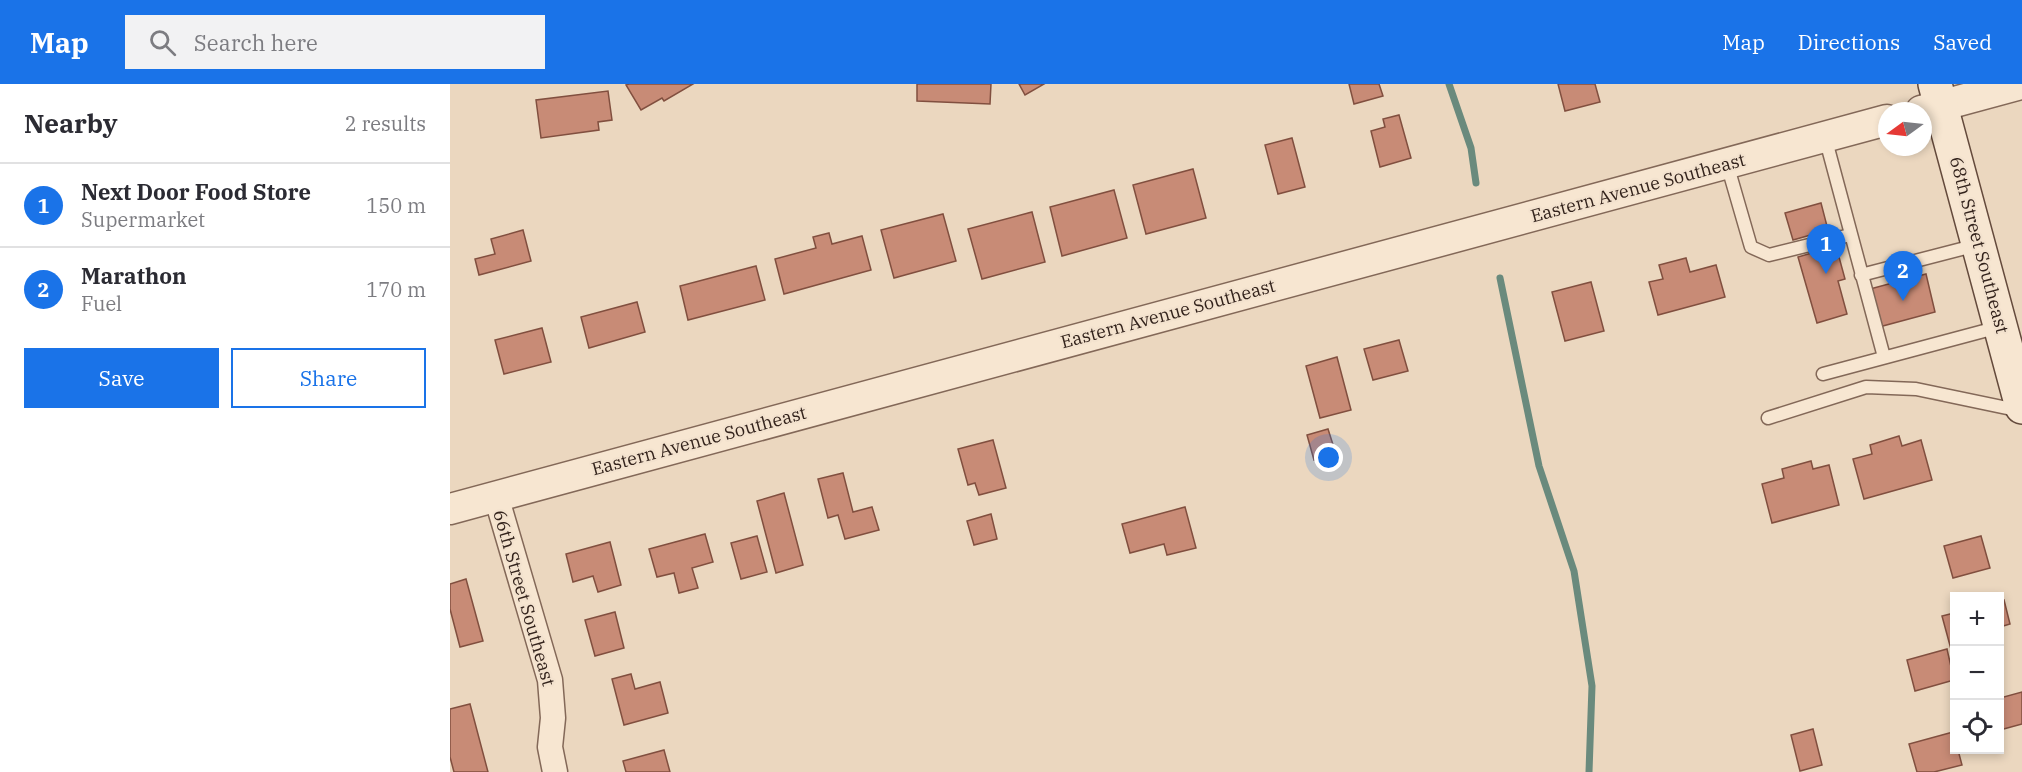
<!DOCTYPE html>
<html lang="en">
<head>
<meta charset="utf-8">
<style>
  :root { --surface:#fff; --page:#f2f2f3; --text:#2b2b33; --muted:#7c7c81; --line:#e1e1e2; --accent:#1a73e8 }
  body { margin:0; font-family:"IBM Plex Serif",serif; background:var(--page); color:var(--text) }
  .controls { position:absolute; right:18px; bottom:18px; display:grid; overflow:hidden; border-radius:0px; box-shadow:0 3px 9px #0003 }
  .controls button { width:54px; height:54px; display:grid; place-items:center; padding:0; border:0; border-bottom:2px solid var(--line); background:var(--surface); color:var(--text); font:30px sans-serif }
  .compass { position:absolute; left:1428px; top:18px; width:54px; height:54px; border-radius:50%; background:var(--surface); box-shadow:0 3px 9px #0003; rotate:255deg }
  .you { position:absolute; left:879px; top:374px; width:21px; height:21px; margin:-15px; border:4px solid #fff; border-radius:50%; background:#1a73e8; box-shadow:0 0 0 9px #1a73e833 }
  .badge { display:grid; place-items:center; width:39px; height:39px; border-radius:50%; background:var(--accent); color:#fff; font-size:20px; font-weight:700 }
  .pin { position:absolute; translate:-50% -50px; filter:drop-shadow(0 2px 3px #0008) }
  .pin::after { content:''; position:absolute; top:32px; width:21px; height:18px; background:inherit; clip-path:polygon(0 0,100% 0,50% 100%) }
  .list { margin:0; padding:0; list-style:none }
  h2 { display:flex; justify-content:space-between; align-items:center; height:78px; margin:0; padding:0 24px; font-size:26px }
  h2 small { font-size:20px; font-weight:400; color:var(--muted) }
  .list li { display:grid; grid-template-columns:39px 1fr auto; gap:18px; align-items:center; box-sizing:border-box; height:84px; padding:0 24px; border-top:2px solid var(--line) }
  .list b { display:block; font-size:22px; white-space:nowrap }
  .list p { margin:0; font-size:20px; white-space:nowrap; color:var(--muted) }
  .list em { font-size:20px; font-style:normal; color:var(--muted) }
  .actions { display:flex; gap:12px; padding:18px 24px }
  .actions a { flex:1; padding:14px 0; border:2px solid var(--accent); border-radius:0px; text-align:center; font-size:21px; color:var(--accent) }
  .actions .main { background:var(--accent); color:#fff }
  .icon { flex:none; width:33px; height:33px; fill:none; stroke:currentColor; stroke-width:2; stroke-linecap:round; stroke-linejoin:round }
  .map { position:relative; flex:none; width:1572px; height:688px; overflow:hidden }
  header { display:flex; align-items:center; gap:36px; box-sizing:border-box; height:84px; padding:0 30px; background:var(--accent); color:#fff }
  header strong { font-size:28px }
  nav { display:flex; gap:33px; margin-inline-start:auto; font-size:21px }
  .search { width:420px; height:54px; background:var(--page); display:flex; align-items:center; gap:15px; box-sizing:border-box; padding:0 21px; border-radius:0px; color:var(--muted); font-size:22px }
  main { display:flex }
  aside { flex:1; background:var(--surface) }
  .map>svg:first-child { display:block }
</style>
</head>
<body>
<header>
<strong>Map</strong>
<div class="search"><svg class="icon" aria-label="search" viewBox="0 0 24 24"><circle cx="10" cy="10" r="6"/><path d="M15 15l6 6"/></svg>Search here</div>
<nav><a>Map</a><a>Directions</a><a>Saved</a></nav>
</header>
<main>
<aside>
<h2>Nearby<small>2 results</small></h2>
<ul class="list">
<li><span class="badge">1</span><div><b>Next Door Food Store</b><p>Supermarket</p></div><em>150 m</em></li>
<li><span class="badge">2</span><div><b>Marathon</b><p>Fuel</p></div><em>170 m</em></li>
</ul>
<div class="actions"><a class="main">Save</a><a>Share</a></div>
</aside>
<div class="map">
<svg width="1572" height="688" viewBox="0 0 1572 688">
  <rect width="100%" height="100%" fill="#ebd7bf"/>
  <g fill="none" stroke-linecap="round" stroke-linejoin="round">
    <path stroke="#6a8a7d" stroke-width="7" d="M999,0L1021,64L1026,99
      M1050,194L1089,382L1124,487L1142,602L1139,688"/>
  </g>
  <path fill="#c88b76" stroke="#814f3f" stroke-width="1.5" d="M179,0H243L214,17L212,14L191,26L176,1Z
    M467,0H541L540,20L467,17Z
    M569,0H594L575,11Z
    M899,0H929L933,12L904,20Z
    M1108,0H1145L1150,18L1115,27Z
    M158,7L162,36L148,38L149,46L91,54L86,16Z
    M949,31L961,74L930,83L921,47L935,43L933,35Z
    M842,54L855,103L828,110L815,61Z
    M743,85L756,134L696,150L683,101Z
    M664,106L677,154L612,172L600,123Z
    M1371,119L1378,146L1343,156L1335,129Z
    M582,128L595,178L532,195L518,145Z
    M493,130L506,177L444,194L431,146Z
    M73,146L81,177L29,191L25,175L45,170L41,155Z
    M379,149L382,160L412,152L421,186L334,210L325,175L366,164L363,153Z
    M1386,162L1395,195L1388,197L1397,230L1367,239L1348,173Z
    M1236,174L1240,188L1266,181L1275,213L1208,231L1199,198L1213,195L1209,181Z
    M306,182L315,216L238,236L230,202Z
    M1476,190L1485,228L1429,243L1420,205Z
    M1141,198L1154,247L1115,257L1102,208Z
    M187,218L195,248L139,264L131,233Z
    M92,244L101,278L54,290L45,256Z
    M949,256L958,287L923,296L914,265Z
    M887,273L901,326L870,334L856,282Z
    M878,345L886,370L864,376L857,351Z
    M1449,352L1452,362L1471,356L1482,396L1414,415L1403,375L1422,370L1420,361Z
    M543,356L556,404L529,411L525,399L518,401L508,365Z
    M1361,377L1363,385L1379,381L1389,421L1322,439L1312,400L1334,394L1332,385Z
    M393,389L403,428L422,423L429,446L395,455L388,431L378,434L368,395Z
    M334,409L353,481L326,489L307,417Z
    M735,423L746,464L717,471L714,460L680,469L672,440Z
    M541,430L547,455L524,461L517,437Z
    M255,450L263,478L242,484L248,504L229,509L224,489L207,493L199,465Z
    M307,452L317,488L291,495L281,459Z
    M1531,452L1540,484L1503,494L1494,462Z
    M160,458L171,501L148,508L143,492L123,498L116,470Z
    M16,495L33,557L10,563L0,525V500Z
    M1554,516L1560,540L1550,543V517Z
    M165,528L174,564L145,572L135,536Z
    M1504,529V569H1502L1492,532Z
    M1497,565L1504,596L1465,607L1457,576Z
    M181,590L185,605L210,598L218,629L174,641L162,595Z
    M1572,608V640L1550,646V614Z
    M20,620L38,688H4L0,673V625Z
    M1363,645L1372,681L1350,687L1341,651Z
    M1503,648L1504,666H1508L1512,681L1484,688H1467L1459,660Z
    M214,666L220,688H176L173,677Z"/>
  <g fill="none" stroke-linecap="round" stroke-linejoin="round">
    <defs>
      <path id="service" d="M1375,53L1434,273
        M1277,80L1301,163L1319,171L1400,151
        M1411,191L1527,161
        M1373,290L1549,243
        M1318,334L1416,303L1466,305L1571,327"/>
      <path id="minor" d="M46,412L100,596L103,634L100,663L105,688"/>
      <path id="tertiary" d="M1471,27L1571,0
        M0,425L1437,36"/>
      <path id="secondary" d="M1485,0L1572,323"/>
    </defs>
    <use href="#service" stroke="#836858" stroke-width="15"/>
    <use href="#minor" stroke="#836858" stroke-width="27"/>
    <use href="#tertiary" stroke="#836858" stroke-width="33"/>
    <use href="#secondary" stroke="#644a3c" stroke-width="36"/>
    <use href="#service" stroke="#f7e6d1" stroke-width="12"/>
    <use href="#minor" stroke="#f7e6d1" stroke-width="24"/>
    <use href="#tertiary" stroke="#f7e6d1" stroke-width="30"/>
    <use href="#secondary" stroke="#f7e6d1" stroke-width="33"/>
  </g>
  <g text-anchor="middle" stroke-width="4.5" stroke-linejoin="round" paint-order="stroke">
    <g font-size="18" fill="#33231c" stroke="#f3e2ce">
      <text transform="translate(1188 104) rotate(-15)" y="6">Eastern Avenue Southeast</text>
      <text transform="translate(1529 161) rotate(75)" y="6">68th Street Southeast</text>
      <text transform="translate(718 230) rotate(-15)" y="6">Eastern Avenue Southeast</text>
      <text transform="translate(249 357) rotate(-15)" y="6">Eastern Avenue Southeast</text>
      <text transform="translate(74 514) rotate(74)" y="6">66th Street Southeast</text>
    </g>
  </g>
</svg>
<div class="controls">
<button>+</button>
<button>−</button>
<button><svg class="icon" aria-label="locate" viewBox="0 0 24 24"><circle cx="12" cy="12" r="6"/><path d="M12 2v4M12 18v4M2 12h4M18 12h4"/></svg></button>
</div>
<svg class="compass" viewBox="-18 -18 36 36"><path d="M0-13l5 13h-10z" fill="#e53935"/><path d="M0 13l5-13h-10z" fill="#7c7c81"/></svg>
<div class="you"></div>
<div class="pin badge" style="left:1376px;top:190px">1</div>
<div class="pin badge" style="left:1453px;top:217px">2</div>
</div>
</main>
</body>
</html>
